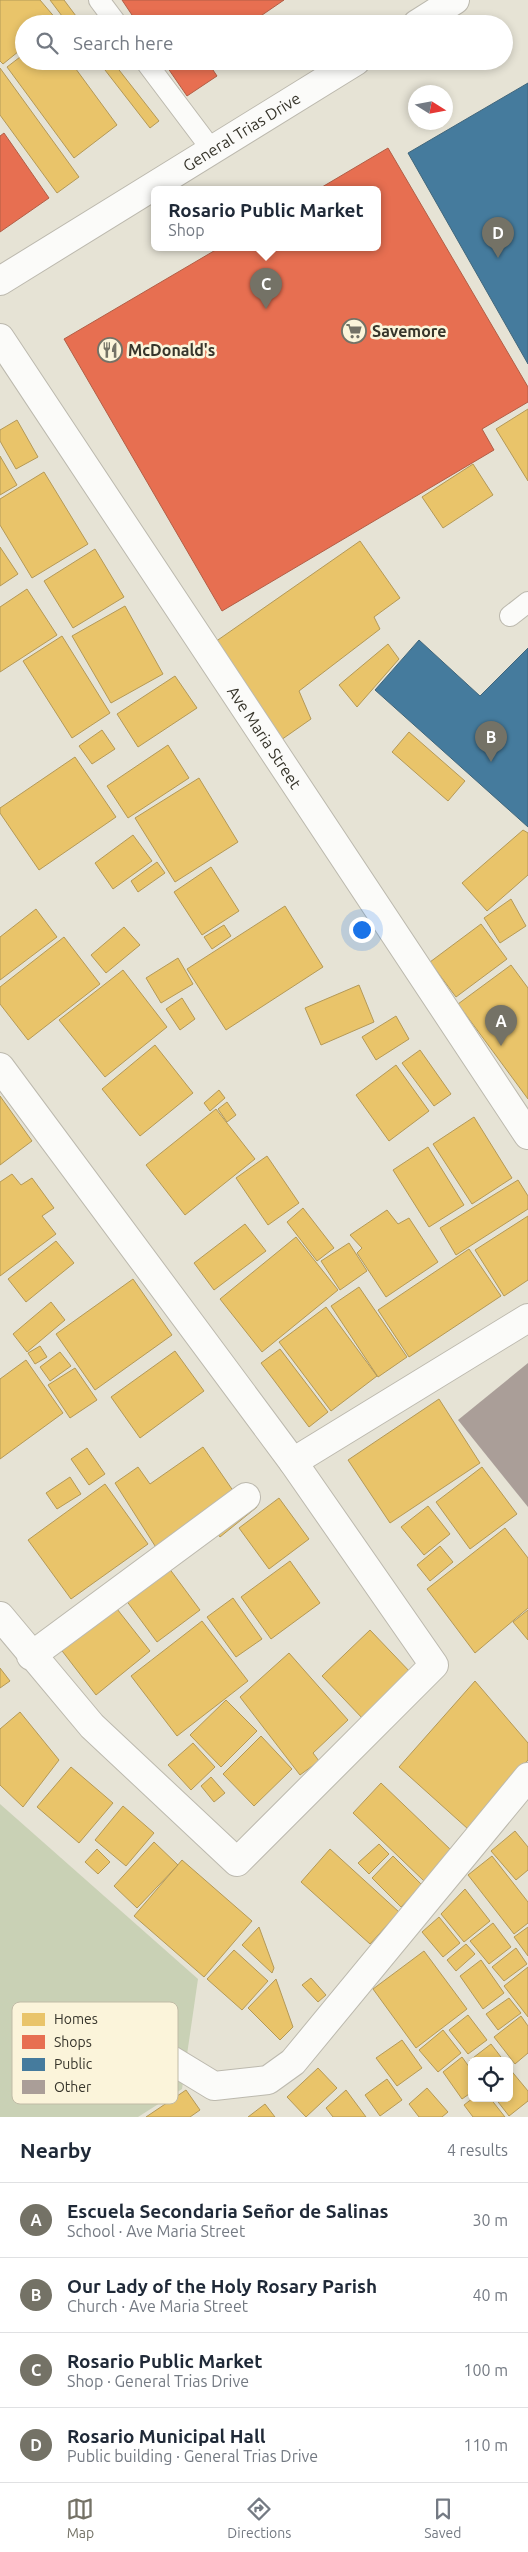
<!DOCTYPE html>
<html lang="en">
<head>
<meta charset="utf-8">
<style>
  :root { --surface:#fff; --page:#f2f2f3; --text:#1f2937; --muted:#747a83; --line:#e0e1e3; --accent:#747266 }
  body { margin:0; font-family:Ubuntu,sans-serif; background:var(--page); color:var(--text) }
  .controls { position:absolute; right:15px; bottom:15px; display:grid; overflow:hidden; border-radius:8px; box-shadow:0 2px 8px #0003 }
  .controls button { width:45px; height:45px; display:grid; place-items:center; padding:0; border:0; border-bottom:1px solid var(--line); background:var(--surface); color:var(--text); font:25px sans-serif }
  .compass { position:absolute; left:408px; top:85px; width:45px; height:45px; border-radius:50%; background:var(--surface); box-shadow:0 2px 8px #0003; rotate:101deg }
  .you { position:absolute; left:361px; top:929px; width:18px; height:18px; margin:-12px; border:4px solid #fff; border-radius:50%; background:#1a73e8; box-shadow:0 0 0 8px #1a73e833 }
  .badge { display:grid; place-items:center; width:32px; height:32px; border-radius:50%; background:var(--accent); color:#fff; font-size:16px; font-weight:700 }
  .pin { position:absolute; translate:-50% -41px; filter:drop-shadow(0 1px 2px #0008) }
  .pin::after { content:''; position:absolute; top:26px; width:18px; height:15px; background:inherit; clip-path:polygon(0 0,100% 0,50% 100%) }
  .popup { position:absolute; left:151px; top:186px; width:230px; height:65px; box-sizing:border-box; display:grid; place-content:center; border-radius:8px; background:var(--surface); filter:drop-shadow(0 1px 4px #0005); font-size:16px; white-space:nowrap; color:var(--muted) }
  .popup b { font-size:19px; color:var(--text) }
  .popup::after { content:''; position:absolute; left:50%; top:100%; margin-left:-10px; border:10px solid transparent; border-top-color:var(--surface) }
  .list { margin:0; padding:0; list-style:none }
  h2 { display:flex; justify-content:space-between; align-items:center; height:65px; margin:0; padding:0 20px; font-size:21px }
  h2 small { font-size:16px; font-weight:400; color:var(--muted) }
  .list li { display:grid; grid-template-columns:32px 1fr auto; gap:15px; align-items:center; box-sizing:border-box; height:75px; padding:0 20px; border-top:1px solid var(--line) }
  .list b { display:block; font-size:19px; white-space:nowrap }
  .list p { margin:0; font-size:16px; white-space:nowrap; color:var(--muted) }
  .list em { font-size:16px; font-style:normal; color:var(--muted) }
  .icon { flex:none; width:28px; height:28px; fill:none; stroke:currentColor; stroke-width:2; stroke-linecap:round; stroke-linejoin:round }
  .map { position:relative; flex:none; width:528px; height:2117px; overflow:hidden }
  .search { position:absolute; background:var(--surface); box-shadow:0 2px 8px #0003; left:15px; right:15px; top:15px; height:55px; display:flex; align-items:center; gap:12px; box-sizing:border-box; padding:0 18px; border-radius:28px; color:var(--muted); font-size:19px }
  .sheet { height:365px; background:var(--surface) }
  nav { display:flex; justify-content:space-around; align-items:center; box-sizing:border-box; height:70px; border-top:1px solid var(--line); background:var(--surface); font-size:14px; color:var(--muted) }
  nav a { display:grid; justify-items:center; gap:2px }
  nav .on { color:var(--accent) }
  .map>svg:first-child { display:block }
</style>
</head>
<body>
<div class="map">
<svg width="528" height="2117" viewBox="0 0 528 2117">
  <rect width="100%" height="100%" fill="#e6e3d5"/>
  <path fill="#c9d1b5" d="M0,1804L198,1979L182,2089L138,2117H0Z"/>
  <path fill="#e9c46a" stroke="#b49957" d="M0,0H40L57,20L52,24H24V47L3,64L0,61Z
    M50,0H64L82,24H68Z
    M24,54V61H70L117,125L74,158L7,67Z
    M98,61H112L159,121L150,128Z
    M0,68L79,177L57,193L0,115Z
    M528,409V481L496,429Z
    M17,420L38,457L16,469L0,441V430Z
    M0,456L17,485L0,495Z
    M473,464L493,495L443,528L422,497Z
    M44,472L88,544L32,578L0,525V499Z
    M360,541L400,598L374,617L380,629L299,691L311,719L281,740L215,642Z
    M0,547L18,574L0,586Z
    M95,549L124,597L73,628L44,581Z
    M27,589L57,635L0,672V607Z
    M125,606L163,674L111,703L72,636Z
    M62,636L110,713L72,738L23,661Z
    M388,644L399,659L357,707L339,685Z
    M175,676L197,708L138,747L117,714Z
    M102,730L115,749L92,764L79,746Z
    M409,732L465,781L448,801L392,752Z
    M168,745L189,778L128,818L107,786Z
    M75,757L116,817L39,870L0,813V808Z
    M199,778L238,842L175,882L135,818Z
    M523,830L528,833V875L487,911L462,883Z
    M133,835L152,861L113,889L95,863Z
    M157,862L165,873L138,892L131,881Z
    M211,867L239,911L202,935L174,892Z
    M511,899L526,926L500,943L484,918Z
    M285,906L323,967L226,1030L187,969Z
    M36,909L57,937L0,980V937Z
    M481,924L507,959L456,997L430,962Z
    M224,925L231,936L212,949L204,937Z
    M124,927L140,945L106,973L91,955Z
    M64,937L100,984L28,1040L0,1004V987Z
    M178,958L193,984L161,1003L146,978Z
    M511,965L528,988V1099L458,1004Z
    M123,970L167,1027L105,1077L59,1020Z
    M359,985L374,1022L321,1045L305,1008Z
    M182,998L195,1019L180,1030L166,1009Z
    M396,1016L409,1039L376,1060L362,1037Z
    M155,1045L193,1093L140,1136L102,1089Z
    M420,1050L451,1094L434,1106L402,1063Z
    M396,1065L429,1111L389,1141L356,1095Z
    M219,1090L225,1098L210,1111L204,1103Z
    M0,1096L32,1141L0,1165Z
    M227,1102L236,1115L227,1122L218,1109Z
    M216,1109L255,1159L185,1215L146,1165Z
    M474,1117L512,1178L472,1204L433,1144Z
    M428,1147L464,1205L429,1227L393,1170Z
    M267,1156L299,1203L268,1225L236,1178Z
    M12,1174L21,1185L32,1178L54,1208L42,1216L56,1234L0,1276V1182Z
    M518,1180L528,1196V1209L456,1255L440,1228Z
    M303,1208L334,1248L317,1261L287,1222Z
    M387,1210L398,1224L409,1218L438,1262L386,1297L357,1253L362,1248L350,1235Z
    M528,1216V1280L504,1296L475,1250Z
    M245,1224L266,1251L214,1290L194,1263Z
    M296,1237L338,1290L262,1352L220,1299Z
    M56,1241L74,1263L26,1302L8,1279Z
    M349,1243L367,1271L340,1290L321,1261Z
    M469,1249L501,1296L409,1357L378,1310Z
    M133,1279L172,1335L95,1390L56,1334Z
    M359,1287L407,1357L378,1377L331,1306Z
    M51,1302L65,1320L27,1352L13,1334Z
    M326,1307L377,1376L331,1411L279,1342Z
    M40,1346L47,1357L35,1364L28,1353Z
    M280,1349L328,1412L309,1427L261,1363Z
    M175,1351L204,1391L140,1438L111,1397Z
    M60,1352L71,1366L50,1381L40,1367Z
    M26,1360L63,1413L0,1459V1379Z
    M75,1368L97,1400L70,1418L48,1385Z
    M439,1399L480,1463L390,1523L348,1460Z
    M203,1447L236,1495L157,1549L115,1483L138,1467L150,1484Z
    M87,1448L105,1474L89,1485L71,1459Z
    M482,1467L517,1514L470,1549L436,1502Z
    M70,1477L81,1494L57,1509L46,1493Z
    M105,1484L148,1544L71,1599L28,1540Z
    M249,1497L257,1507L220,1537L212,1526Z
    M279,1498L309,1539L269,1569L239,1528Z
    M428,1506L450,1534L424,1555L401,1527Z
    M505,1528L528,1558V1608L475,1653L427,1589Z
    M440,1546L453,1562L430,1581L417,1565Z
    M163,1560L200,1610L157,1642L120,1592Z
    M290,1561L320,1603L271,1639L241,1597Z
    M233,1598L262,1639L236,1657L207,1617Z
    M110,1600L150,1651L96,1695L56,1643Z
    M528,1610V1640L513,1622Z
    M202,1621L248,1681L177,1736L131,1676Z
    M370,1630L412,1674L364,1720L322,1676Z
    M289,1653L348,1720L313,1753L319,1761L300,1775L240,1697Z
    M0,1668L10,1681L0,1688Z
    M475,1681L528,1743V1760L468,1829L399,1767Z
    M226,1700L257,1731L221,1767L190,1735Z
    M20,1712L59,1760L23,1807L0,1785V1729Z
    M261,1736L292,1769L254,1806L223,1774Z
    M193,1743L215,1767L191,1790L168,1765Z
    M71,1767L113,1803L79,1843L37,1807Z
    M211,1777L225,1793L214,1802L201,1786Z
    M381,1783L452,1851L424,1881L353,1813Z
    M123,1806L154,1833L126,1866L95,1840Z
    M515,1831L528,1847V1870L516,1880L491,1851Z
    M154,1842L178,1865L137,1908L114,1886Z
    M379,1844L389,1854L369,1874L358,1863Z
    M97,1849L110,1862L98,1874L85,1862Z
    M330,1849L399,1912L370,1944L301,1882Z
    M393,1856L422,1885L401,1907L372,1878Z
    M492,1856L528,1902V1923L514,1934L468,1875Z
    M182,1860L252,1921L204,1977L134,1916Z
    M465,1889L490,1921L464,1942L441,1914Z
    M439,1917L460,1943L443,1957L422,1932Z
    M493,1923L511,1947L489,1964L470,1941Z
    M259,1927L274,1968L272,1973L242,1945Z
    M528,1927V1956L514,1937Z
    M466,1944L475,1954L456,1971L447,1960Z
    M516,1948L527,1964L504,1981L492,1967Z
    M234,1950L268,1981L242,2010L207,1979Z
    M424,1951L467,2009L416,2048L373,1989Z
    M481,1960L504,1993L483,2009L460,1976Z
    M528,1967V2017L504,1986Z
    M311,1978L326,1995L318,2002L302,1985Z
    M276,1979L293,2027L280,2040L248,2008Z
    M509,1998L521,2013L498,2030L486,2014Z
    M468,2015L487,2040L468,2054L449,2030Z
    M521,2016L528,2026V2053L515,2064L494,2037Z
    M443,2030L461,2053L438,2072L419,2050Z
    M402,2040L422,2068L397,2086L376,2058Z
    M491,2044L504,2061H472V2064L469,2061Z
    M462,2057L472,2071V2092L462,2099L443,2072Z
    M318,2068L337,2088L306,2117L287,2097Z
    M509,2068L528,2091V2101L509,2116L495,2098H509Z
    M387,2079L402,2100L380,2116L365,2095Z
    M427,2088L448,2112L442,2117H419L409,2104Z
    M186,2090L200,2110L190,2117H146Z
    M346,2090L366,2117H333L326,2108Z
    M473,2098H490L505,2117H473L464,2105Z
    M265,2104L275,2117H248Z"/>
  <path fill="#e76f51" stroke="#b25e46" d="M122,0H284L249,24H138Z
    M163,61H207L217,76L187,96Z
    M4,133L49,198L0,232V136Z
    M388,148L528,387V402L482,429L494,450L222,611L64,339L219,248H377V190H317Z"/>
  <path fill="#457b9d" stroke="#41667b" d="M528,83V364L408,153Z
    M419,640L480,696L528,648V827L375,690Z"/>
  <path fill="#aa9e98" d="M528,1363V1507L458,1420Z"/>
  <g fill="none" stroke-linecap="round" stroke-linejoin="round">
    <defs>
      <path id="service" d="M99,0L117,24
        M145,61L212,150
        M510,616L528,602"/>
      <g id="minor">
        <path id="s1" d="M0,338L528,1135"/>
        <path d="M0,1067L293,1462L434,1665L237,1862L92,1726L0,1616"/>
        <path d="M293,1462L528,1318"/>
        <path d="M31,1656L246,1497"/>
        <path d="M140,2041L214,2086L268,2080L293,2062L528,1777"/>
      </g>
      <g id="secondary">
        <path d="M417,24L455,0"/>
        <path id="s2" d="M0,281L356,61"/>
      </g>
    </defs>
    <use href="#service" stroke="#bcb9ae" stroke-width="22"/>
    <use href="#minor" stroke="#bcb9ae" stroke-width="30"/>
    <use href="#secondary" stroke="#bcb9ae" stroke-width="30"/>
    <use href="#service" stroke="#fbfbf9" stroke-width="20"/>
    <use href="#minor" stroke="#fbfbf9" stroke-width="28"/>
    <use href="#secondary" stroke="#fbfbf9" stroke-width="28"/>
  </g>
  <defs>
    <symbol id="supermarket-ring" viewBox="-11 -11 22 22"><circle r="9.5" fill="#fbf4da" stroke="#747266" stroke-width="1.5"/><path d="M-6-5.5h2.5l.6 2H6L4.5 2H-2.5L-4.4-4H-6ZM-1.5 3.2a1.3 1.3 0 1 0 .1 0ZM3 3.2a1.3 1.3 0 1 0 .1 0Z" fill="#747266"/></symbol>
    <symbol id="restaurant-ring" viewBox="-11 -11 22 22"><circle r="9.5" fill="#fbf4da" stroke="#747266" stroke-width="1.5"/><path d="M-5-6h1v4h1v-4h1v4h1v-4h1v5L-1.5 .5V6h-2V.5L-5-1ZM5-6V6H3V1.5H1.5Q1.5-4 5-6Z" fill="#747266"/></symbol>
  </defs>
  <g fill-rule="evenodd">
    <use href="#supermarket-ring" x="340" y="317" width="28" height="28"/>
    <use href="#restaurant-ring" x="96" y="336" width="28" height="28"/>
  </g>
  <g text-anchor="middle" stroke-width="5" stroke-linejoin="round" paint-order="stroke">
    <g font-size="16" fill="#37352b" stroke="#fbf4da">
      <text dy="6" stroke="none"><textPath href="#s2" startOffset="284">General Trias Drive</textPath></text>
      <text dy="6" stroke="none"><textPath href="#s1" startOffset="479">Ave Maria Street</textPath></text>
    </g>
    <g font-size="16" font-weight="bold" fill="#37352b" stroke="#fbf4da" text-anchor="start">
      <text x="372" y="337">Savemore</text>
      <text x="128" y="356">McDonald's</text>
    </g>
  </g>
  <rect x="12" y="2002" width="166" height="102" rx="8" fill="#fbf4da" stroke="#c0bba6" stroke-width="1"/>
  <rect x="22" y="2013" width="23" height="13" fill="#e9c46a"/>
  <rect x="22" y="2035" width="23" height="14" fill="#e76f51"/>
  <rect x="22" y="2058" width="23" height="13" fill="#457b9d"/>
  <rect x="22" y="2080" width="23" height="14" fill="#aa9e98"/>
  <g font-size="14" fill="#37352b">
    <text x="54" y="2024">Homes</text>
    <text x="54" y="2047">Shops</text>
    <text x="54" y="2069">Public</text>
    <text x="54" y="2092">Other</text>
  </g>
</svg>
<div class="controls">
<button><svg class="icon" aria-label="locate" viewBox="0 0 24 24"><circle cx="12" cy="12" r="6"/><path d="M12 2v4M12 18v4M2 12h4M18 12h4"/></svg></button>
</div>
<svg class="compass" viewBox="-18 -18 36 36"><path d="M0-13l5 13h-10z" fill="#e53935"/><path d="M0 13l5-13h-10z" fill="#747a83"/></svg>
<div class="you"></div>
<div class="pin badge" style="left:501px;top:1046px">A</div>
<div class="pin badge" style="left:491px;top:762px">B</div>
<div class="pin badge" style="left:266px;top:309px">C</div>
<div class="popup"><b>Rosario Public Market</b>Shop</div>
<div class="pin badge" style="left:498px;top:258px">D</div>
<div class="search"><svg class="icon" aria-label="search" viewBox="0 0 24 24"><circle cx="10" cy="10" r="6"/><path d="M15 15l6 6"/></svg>Search here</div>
</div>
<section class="sheet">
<h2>Nearby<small>4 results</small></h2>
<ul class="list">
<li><span class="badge">A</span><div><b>Escuela Secondaria Señor de Salinas</b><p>School · Ave Maria Street</p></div><em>30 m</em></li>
<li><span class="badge">B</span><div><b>Our Lady of the Holy Rosary Parish</b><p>Church · Ave Maria Street</p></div><em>40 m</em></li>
<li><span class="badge">C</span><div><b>Rosario Public Market</b><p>Shop · General Trias Drive</p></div><em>100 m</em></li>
<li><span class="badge">D</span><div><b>Rosario Municipal Hall</b><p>Public building · General Trias Drive</p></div><em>110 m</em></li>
</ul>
</section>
<nav>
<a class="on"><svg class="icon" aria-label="map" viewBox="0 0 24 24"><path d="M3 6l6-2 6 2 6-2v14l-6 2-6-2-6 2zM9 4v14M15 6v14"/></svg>Map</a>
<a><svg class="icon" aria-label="directions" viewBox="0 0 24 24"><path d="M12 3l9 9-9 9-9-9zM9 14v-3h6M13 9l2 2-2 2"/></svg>Directions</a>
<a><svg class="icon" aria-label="saved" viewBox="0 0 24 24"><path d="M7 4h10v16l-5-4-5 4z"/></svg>Saved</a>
</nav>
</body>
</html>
